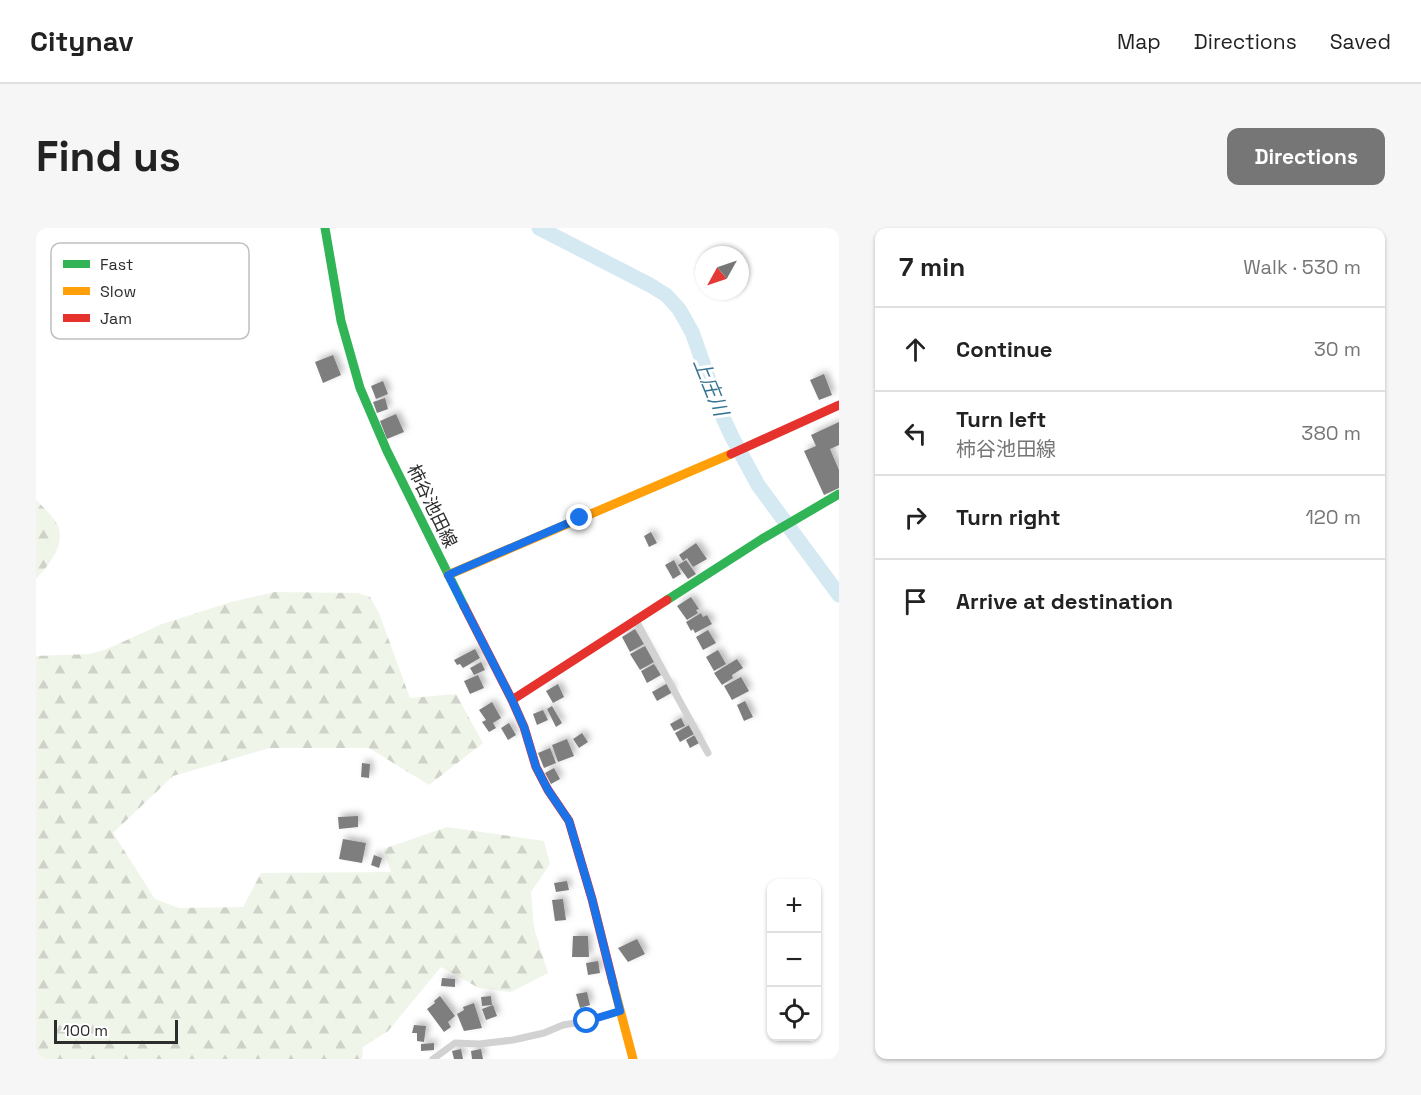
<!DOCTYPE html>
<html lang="en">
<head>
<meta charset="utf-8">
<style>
  :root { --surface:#fff; --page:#f6f6f6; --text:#222; --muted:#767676; --line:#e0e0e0; --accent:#767676 }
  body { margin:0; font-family:"Space Grotesk","Noto Sans JP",sans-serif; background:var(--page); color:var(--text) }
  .controls { position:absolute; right:18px; bottom:18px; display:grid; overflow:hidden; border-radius:12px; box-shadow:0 2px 4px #0004 }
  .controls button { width:54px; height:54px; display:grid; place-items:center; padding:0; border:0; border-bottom:2px solid var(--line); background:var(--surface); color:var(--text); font:30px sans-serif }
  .compass { position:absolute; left:659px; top:18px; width:54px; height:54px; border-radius:50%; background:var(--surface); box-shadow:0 2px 4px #0004; rotate:230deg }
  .scale { position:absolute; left:18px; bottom:15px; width:124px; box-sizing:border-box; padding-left:6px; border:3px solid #2d2d2d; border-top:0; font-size:16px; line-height:21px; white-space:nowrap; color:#2d2d2d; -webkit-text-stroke:4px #fff; paint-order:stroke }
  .stop { position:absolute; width:18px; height:18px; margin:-14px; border:4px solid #1a73e8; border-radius:50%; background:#fff }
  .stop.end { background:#1a73e8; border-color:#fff; box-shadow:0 2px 6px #0008 }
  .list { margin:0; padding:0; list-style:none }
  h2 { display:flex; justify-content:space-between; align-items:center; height:78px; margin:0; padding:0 24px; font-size:26px }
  h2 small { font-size:20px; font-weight:400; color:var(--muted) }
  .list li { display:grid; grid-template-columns:39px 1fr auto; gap:18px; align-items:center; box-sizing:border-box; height:84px; padding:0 24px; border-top:2px solid var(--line) }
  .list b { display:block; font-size:22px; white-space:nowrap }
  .list p { margin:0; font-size:20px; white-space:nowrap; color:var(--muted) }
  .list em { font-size:20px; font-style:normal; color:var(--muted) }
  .icon { flex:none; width:33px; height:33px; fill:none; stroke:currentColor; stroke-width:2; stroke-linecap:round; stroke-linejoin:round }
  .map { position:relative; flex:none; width:803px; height:831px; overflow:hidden; border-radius:12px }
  header { display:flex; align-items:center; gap:36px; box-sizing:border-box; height:84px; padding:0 30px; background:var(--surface); border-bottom:2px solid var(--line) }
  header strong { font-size:28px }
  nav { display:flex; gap:33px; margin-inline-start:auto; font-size:21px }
  .intro { display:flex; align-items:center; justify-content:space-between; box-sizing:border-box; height:144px; padding:0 36px }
  h1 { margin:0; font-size:42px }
  .button { padding:15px 27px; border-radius:12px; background:var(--accent); color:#fff; font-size:21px; font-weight:700 }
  main { display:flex; gap:36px; padding:0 36px }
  aside { flex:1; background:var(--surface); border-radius:12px; box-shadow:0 2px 4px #0004 }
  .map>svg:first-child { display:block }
</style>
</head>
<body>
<header>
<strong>Citynav</strong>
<nav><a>Map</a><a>Directions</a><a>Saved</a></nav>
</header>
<div class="intro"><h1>Find us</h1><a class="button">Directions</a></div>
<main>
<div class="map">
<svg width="803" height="831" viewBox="0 0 803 831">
  <defs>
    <pattern id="forest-firs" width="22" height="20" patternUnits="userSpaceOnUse" patternTransform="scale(1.5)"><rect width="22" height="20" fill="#f0f5ea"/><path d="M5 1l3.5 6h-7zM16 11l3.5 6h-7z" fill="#ced2c9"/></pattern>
    <filter id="shadow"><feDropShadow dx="3.5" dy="-3.5" stdDeviation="3" flood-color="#0004"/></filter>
  </defs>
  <rect width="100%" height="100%" fill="#fff"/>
  <path fill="url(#forest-firs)" d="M0,272C7,279 18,289 22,298C30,317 11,339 0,351Z
    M239,364L322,365L334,369L343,385L374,470L420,466L447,515L393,557L333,520H234L137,548L77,605L119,671L143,680L207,679L225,645L355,644L347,621L411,599L508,613L514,636L495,664L498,700L512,745L475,764L443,760L405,739L352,803L327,819L326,831H0V428L54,426L71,421L126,396L195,374Z"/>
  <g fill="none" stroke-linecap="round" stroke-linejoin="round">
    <path stroke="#d5e9f2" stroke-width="15" d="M503,0L614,57L630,67L643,81L656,104L684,183L696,209L722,257L803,367"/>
  </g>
  <path fill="#7e7e7e" filter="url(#shadow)" d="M297,127L305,147L287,155L279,134Z
    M788,146L796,167L783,172L774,152Z
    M347,153L352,166L340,171L335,158Z
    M349,170L352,181L341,185L337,174Z
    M360,186L368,204L351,211L344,193Z
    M803,194V217L794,221L803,242V260L788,267L768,223L780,218L775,207Z
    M615,304L621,315L613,319L608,308Z
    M660,315L671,331L657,339L651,330L647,333L643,327Z
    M638,332L645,346L637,351L629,337Z
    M650,332L660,346L652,351L642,337Z
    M655,369L663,381L660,382L662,385L651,392L641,378Z
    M665,385L667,389L671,387L676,396L659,405L657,401L655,403L650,394Z
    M599,401L608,416L594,424L586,409Z
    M672,402L680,415L667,422L660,409Z
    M609,418L618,434L604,442L594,426Z
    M439,421L444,430L427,440L424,436L421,437L418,432Z
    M682,422L690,436L678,443L670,429Z
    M701,431L707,440L696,447L697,450L686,457L678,445Z
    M445,434L449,442L438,447L434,440Z
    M618,436L625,447L611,455L605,443Z
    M442,447L448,460L434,466L428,453Z
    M705,449L713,463L696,472L688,458Z
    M632,455L637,464L621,473L616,464Z
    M522,456L528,469L517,475L510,463Z
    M709,473L717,489L708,493L701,477Z
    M456,474L465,490L457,495L460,500L453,504L446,494L450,492L443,482Z
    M516,478L526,495L520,499L511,481Z
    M507,482L512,492L501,497L497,486Z
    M645,490L649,498L638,503L634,496Z
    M473,495L480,507L472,512L465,500Z
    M653,497L658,506L644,514L639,505Z
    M546,505L552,514L543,520L537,511Z
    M659,507L663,515L654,520L650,512Z
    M531,511L538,528L522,534L516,517Z
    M514,520L520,535L508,540L502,525Z
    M326,535L334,536L333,550L325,549Z
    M518,540L524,551L515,556L509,545Z
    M322,588V599L303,601L302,589Z
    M307,611L330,615L326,635L303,631Z
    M338,627L346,630L343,640L335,637Z
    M531,653L533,662L520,664L518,655Z
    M527,671L530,692L519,693L516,672Z
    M537,708H552L553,729H536Z
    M601,711L609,726L592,734L582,720Z
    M562,733L564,745L552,747L550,735Z
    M406,750L419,751V759L405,758Z
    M551,764L554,777L544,780L540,766Z
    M404,768L419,788L412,794L415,799L408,804L391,781L399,775L398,773Z
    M455,768L456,777L446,778L445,769Z
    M438,775L446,800L428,803L421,786L428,782L427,779Z
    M457,777L461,788L450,792L446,781Z
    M378,797L390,798L388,814L381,813V805H376Z
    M398,815V822L385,823V816Z
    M425,821L427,831H418L416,823Z
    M445,821L447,831H436L435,823Z"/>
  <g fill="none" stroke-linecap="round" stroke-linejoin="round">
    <path stroke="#d2d2d2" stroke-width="7" d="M599,391L672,525
      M397,831L419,815L443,816L477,812L508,805L527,797L551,793L584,783"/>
    <path stroke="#30b455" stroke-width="9" d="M289,0L305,93L324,160L351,223L428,378
      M631,372L726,311L803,266"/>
    <path stroke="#ff9f0a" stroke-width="9" d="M412,347L695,226
      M577,755L597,831"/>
    <path stroke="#e5322d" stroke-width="9" d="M695,226L803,177
      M428,378L476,472L488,499L500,539L512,562L533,593L556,671L577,755
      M476,472L631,372"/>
  </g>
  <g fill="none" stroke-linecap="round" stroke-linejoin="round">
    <path stroke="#1a73e8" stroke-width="8" d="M544,290L412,347L476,472L488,499L500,539L512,562L533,593L556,671L584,783L551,793"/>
  </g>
  <g text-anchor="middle" stroke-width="6" stroke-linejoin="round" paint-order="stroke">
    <g font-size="18" fill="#2d2d2d" stroke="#fff">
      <text transform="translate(396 278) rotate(64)" y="6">柿谷池田線</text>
    </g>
    <g font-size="20" font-style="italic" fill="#367493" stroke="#fff">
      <text transform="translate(675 159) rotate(68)" y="7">上庄川</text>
    </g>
  </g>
  <rect x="15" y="15" width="198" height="96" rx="9" fill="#fff" stroke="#c0c0c0" stroke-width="1.5"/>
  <rect x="27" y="32" width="27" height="8" fill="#30b455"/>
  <rect x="27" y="59" width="27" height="8" fill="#ff9f0a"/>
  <rect x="27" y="86" width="27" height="8" fill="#e5322d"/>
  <g font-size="16" fill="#2d2d2d">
    <text x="64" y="42">Fast</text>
    <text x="64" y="69">Slow</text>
    <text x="64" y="96">Jam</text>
  </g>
</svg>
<div class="controls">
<button>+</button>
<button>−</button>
<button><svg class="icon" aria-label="locate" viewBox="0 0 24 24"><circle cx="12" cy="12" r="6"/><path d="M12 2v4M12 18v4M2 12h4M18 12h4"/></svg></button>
</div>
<svg class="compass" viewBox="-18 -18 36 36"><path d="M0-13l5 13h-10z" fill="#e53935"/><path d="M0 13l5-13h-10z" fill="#767676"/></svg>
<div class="scale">100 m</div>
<div class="stop" style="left:551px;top:793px"></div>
<div class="stop end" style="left:544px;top:290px"></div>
</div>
<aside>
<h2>7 min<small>Walk · 530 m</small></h2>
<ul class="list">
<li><svg class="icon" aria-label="ahead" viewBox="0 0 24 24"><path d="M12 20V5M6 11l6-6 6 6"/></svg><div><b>Continue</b></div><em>30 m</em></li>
<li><svg class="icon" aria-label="left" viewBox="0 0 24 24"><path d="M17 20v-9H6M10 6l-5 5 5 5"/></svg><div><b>Turn left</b><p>柿谷池田線</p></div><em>380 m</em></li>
<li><svg class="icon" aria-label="right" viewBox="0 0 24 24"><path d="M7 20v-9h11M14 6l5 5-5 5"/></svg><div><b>Turn right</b></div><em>120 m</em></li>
<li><svg class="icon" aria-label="arrive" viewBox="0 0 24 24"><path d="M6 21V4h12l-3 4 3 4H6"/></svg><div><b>Arrive at destination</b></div></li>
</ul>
</aside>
</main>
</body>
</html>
